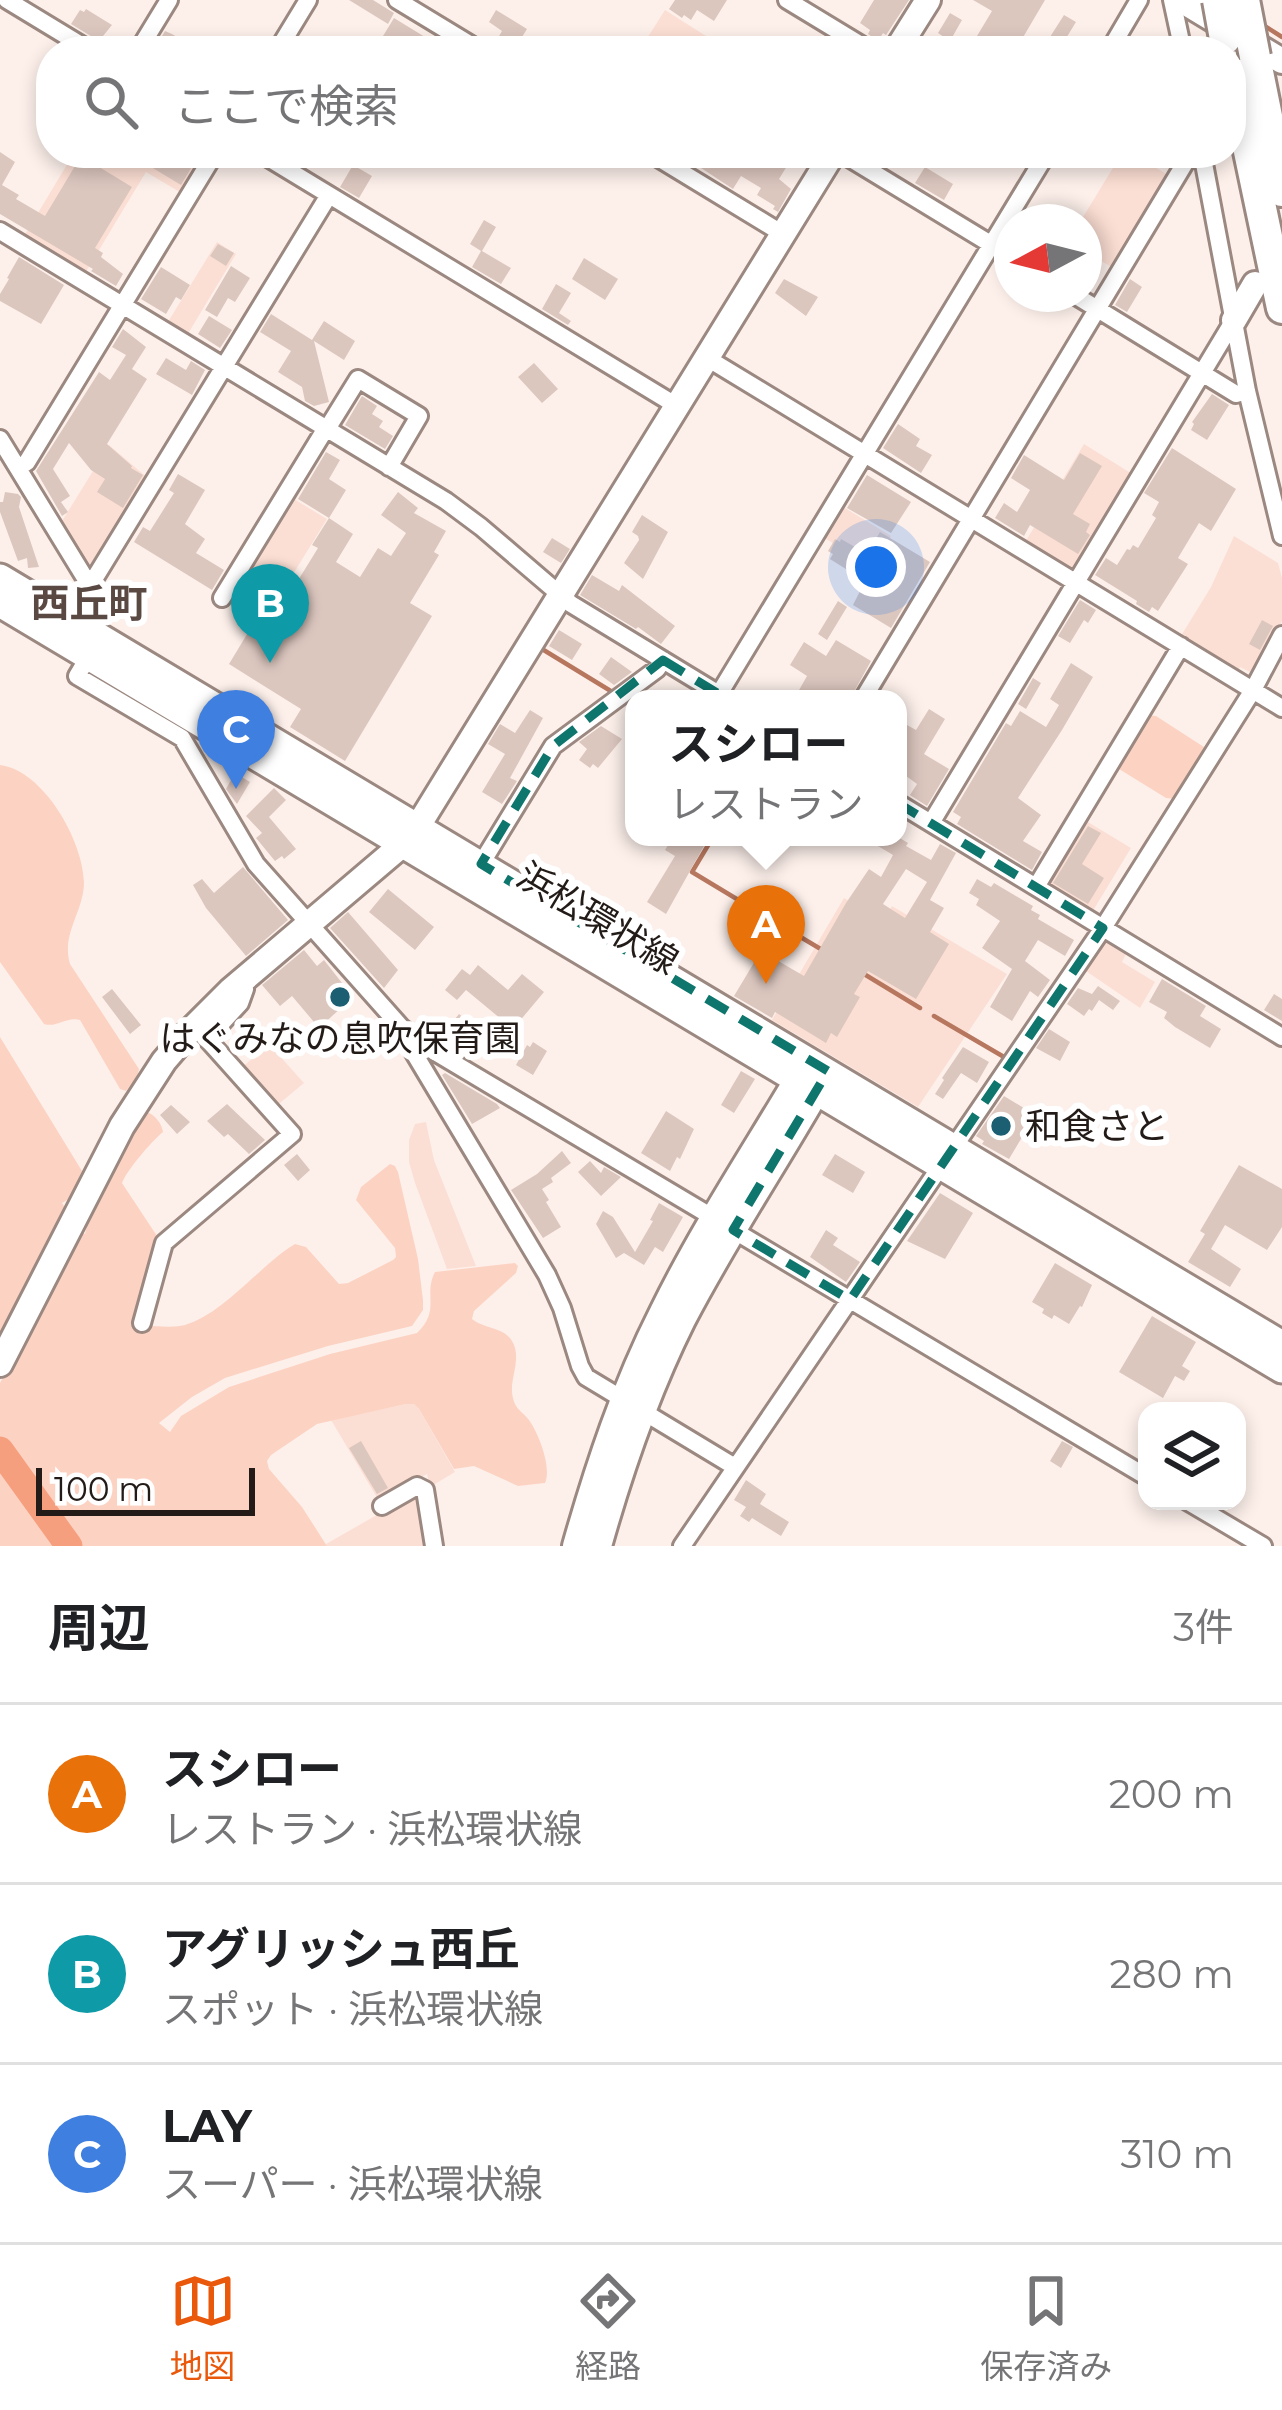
<!DOCTYPE html>
<html lang="ja">
<head>
<meta charset="utf-8">
<style>
  :root { --surface:#fff; --page:#f6f6f6; --text:#202124; --muted:#757577; --line:#e0e0e0; --accent:#ea580c }
  body { margin:0; font-family:Montserrat,"Noto Sans JP",sans-serif; background:var(--page); color:var(--text) }
  .controls { position:absolute; right:36px; bottom:36px; display:grid; overflow:hidden; border-radius:24px; box-shadow:0 6px 18px #0003 }
  .controls button { width:108px; height:108px; display:grid; place-items:center; padding:0; border:0; border-bottom:3px solid var(--line); background:var(--surface); color:var(--text); font:60px sans-serif }
  .compass { position:absolute; left:994px; top:204px; width:108px; height:108px; border-radius:50%; background:var(--surface); box-shadow:0 6px 18px #0003; rotate:263deg }
  .scale { position:absolute; left:36px; bottom:30px; width:219px; box-sizing:border-box; padding-left:12px; border:6px solid #231b18; border-top:0; font-size:33px; line-height:42px; white-space:nowrap; color:#231b18; -webkit-text-stroke:9px #fff; paint-order:stroke }
  .you { position:absolute; left:876px; top:567px; width:42px; height:42px; margin:-30px; border:9px solid #fff; border-radius:50%; background:#1a73e8; box-shadow:0 0 0 18px #1a73e833 }
  .badge { display:grid; place-items:center; width:78px; height:78px; border-radius:50%; background:var(--accent); color:#fff; font-size:39px; font-weight:700 }
  .pin { position:absolute; translate:-50% -99px; filter:drop-shadow(0 3px 6px #0008) }
  .pin::after { content:''; position:absolute; top:63px; width:42px; height:36px; background:inherit; clip-path:polygon(0 0,100% 0,50% 100%) }
  .popup { position:absolute; left:625px; top:690px; width:282px; height:156px; box-sizing:border-box; display:grid; place-content:center; border-radius:24px; background:var(--surface); filter:drop-shadow(0 3px 9px #0005); font-size:39px; white-space:nowrap; color:var(--muted) }
  .popup b { font-size:45px; color:var(--text) }
  .popup::after { content:''; position:absolute; left:50%; top:100%; margin-left:-24px; border:24px solid transparent; border-top-color:var(--surface) }
  .list { margin:0; padding:0; list-style:none }
  h2 { display:flex; justify-content:space-between; align-items:center; height:156px; margin:0; padding:0 48px; font-size:51px }
  h2 small { font-size:39px; font-weight:400; color:var(--muted) }
  .list li { display:grid; grid-template-columns:78px 1fr auto; gap:36px; align-items:center; box-sizing:border-box; height:180px; padding:0 48px; border-top:3px solid var(--line) }
  .list b { display:block; font-size:45px; white-space:nowrap }
  .list p { margin:0; font-size:39px; white-space:nowrap; color:var(--muted) }
  .list em { font-size:39px; font-style:normal; color:var(--muted) }
  .icon { flex:none; width:66px; height:66px; fill:none; stroke:currentColor; stroke-width:2; stroke-linecap:round; stroke-linejoin:round }
  .map { position:relative; flex:none; width:1282px; height:1546px; overflow:hidden }
  .search { position:absolute; background:var(--surface); box-shadow:0 6px 18px #0003; left:36px; right:36px; top:36px; height:132px; display:flex; align-items:center; gap:30px; box-sizing:border-box; padding:0 42px; border-radius:48px; color:var(--muted); font-size:45px }
  .sheet { height:696px; background:var(--surface) }
  nav { display:flex; justify-content:space-around; align-items:center; box-sizing:border-box; height:168px; border-top:3px solid var(--line); background:var(--surface); font-size:33px; color:var(--muted) }
  nav a { display:grid; justify-items:center; gap:6px }
  nav .on { color:var(--accent) }
  .map>svg:first-child { display:block }
</style>
</head>
<body>
<div class="map">
<svg width="1282" height="1546" viewBox="0 0 1282 1546">
  <rect width="100%" height="100%" fill="#fdf0eb"/>
  <path fill="#fcdfd4" d="M665,10L714,41L708,51H639Z
    M74,153H208L183,194L146,172L84,275L25,240L24,236Z
    M1122,153H1132L1171,177L1115,269L1084,251V222H1080Z
    M217,242L236,254L186,337L166,325Z
    M1084,444L1134,475L1076,571L1070,572L1024,544Z
    M109,445L149,479L91,573L59,526Z
    M289,496L327,519L282,592L244,569Z
    M840,505L891,536L873,567L821,536Z
    M1234,536L1278,563L1282,578V621L1254,674L1240,667L1237,674L1179,639L1211,587Z
    M1083,819L1131,848L1091,914L1047,887L1046,882Z
    M844,898L883,921L892,906L1007,974L918,1107L772,1020Z
    M1109,938L1128,950L1122,962L1155,982L1140,1008L1083,969L1103,939Z
    M269,1044L304,1083L274,1108L240,1069Z
    M426,1122L434,1160L476,1266L447,1269L415,1183L409,1162V1140L415,1124Z
    M406,1404H414L419,1409L455,1472L430,1487L427,1474L379,1501L331,1420Z
    M417,1492L420,1494L429,1546H327L326,1544Z"/>
  <path fill="#fcd3c3" d="M1147,715L1156,716L1204,747V755L1175,799L1166,798L1119,769L1118,765Z
    M0,765C43,770 83,840 84,882C84,912 61,933 70,964L139,1069L137,1077L126,1091L120,1089L80,1020C67,1016 57,1028 44,1024L0,962Z
    M0,1037L82,1171L69,1199L62,1203L68,1212L0,1345Z
    M144,1112C153,1112 162,1123 163,1132C151,1142 127,1170 122,1183L159,1239L146,1326C158,1326 174,1328 185,1325C225,1313 260,1265 295,1244L306,1247L339,1284L348,1283L393,1260L396,1257L395,1248L356,1200L361,1187L390,1164L395,1166L398,1172L418,1259L423,1300V1310L412,1326L328,1346L225,1378L192,1397L159,1423L170,1432L181,1416L229,1387L330,1354L417,1333C441,1310 423,1295 435,1272L515,1263L518,1266L516,1273L474,1311L472,1319C484,1329 504,1327 512,1341C523,1359 508,1380 513,1398C515,1409 523,1412 529,1420C539,1434 552,1468 545,1483L518,1486L474,1466L454,1469L419,1409L414,1404H406L317,1424L271,1455L267,1461L269,1469L302,1507L327,1546H0V1383L77,1231L85,1234C94,1194 121,1146 144,1112Z"/>
  <g fill="none" stroke-linecap="round" stroke-linejoin="round">
    <path stroke="#b7775f" stroke-width="4.5" d="M1260,23L1282,37
      M542,649L614,693
      M713,837L692,872L765,916
      M777,923L824,951
      M864,974L920,1008
      M934,1016L1004,1057"/>
    <path stroke="#f69f7e" stroke-width="27" d="M0,1450L69,1546"/>
  </g>
  <path fill="#dcc7bf" fill-rule="evenodd" d="M349,0H373L394,13L388,24Z
    M675,0H727L714,21L697,10L691,20L684,15L682,18L669,9Z
    M874,0H909L886,35L883,33L878,41L868,34L870,30L860,23Z
    M973,0H1045L1015,51H968L992,11Z
    M86,9L112,25L99,41L71,24L80,10L84,12Z
    M496,10L527,29L522,37L544,51H507L495,43L502,31L489,22Z
    M950,13L962,20L950,41L938,33Z
    M1064,15L1076,22L1065,40L1056,51H1041Z
    M394,18L425,37L418,49L413,46L409,51L383,36Z
    M165,31L172,34L200,51H153Z
    M0,152L15,162L2,185L19,195L16,199L45,216L81,156L132,187L95,248L103,253L101,257L123,274L116,286L91,271L93,269L0,214Z
    M128,153H200L181,185Z
    M702,153H784L792,158L779,179L791,189L778,212L773,209L775,206L757,195L761,188L741,176L733,189L695,164Z
    M353,165L372,176L359,198L340,187Z
    M925,167L953,184L944,200L915,183Z
    M484,220L496,227L482,251L511,268L501,284L472,267L481,251L470,244Z
    M218,244L234,253L226,266L210,256Z
    M19,257L64,285L41,324L0,301V294L9,279L7,278Z
    M584,258L618,279L605,300L572,279Z
    M231,266L250,278L235,302L228,298L217,317L205,310Z
    M161,267L190,285L181,300L176,297L166,314L141,299Z
    M784,279L818,297L806,316L775,293Z
    M1130,279L1142,287L1127,312L1115,305Z
    M556,284L571,293L559,313L571,321L568,325L542,309Z
    M271,314L312,340L324,321L355,341L344,360L314,341L329,402L314,406L305,401L302,387L278,372L291,351L260,332Z
    M209,316L232,330L220,348L198,334Z
    M123,329L146,347L132,369L147,379L107,444L132,466L131,468L143,475L123,508L97,492L105,479L91,470L69,443L53,469L70,496L61,502L68,512L62,516L36,471L99,372L110,380L126,355L112,347Z
    M166,358L186,370L191,361L205,370L192,395L156,374Z
    M534,363L558,389L542,403L518,377Z
    M1212,394L1229,405L1207,440L1191,430L1194,424L1192,422Z
    M362,396L377,406L372,414L383,421L379,427L393,436L385,449L345,425Z
    M898,424L920,439L916,446L932,455L921,473L883,448Z
    M1172,448L1236,489L1211,531L1199,523L1178,558L1188,564L1158,611L1152,607L1149,612L1136,604L1137,601L1095,575L1106,558L1117,565L1127,549L1130,550L1133,545L1138,548L1156,518L1152,515L1159,502L1144,493Z
    M326,452L340,460L329,479L346,490L329,518L298,499Z
    M1080,453L1102,466L1073,514L1090,524L1086,532L1090,535L1078,554L1030,525L1024,536L995,518L1004,503L1017,512L1030,490L1011,478L1024,455L1064,480Z
    M178,474L205,490L185,524L205,539L196,553L224,570L212,590L134,542L143,527L150,531L174,493L169,490Z
    M867,475L911,502L891,533L847,508Z
    M5,492L18,494L21,497L19,507L39,567L28,568L27,558L18,561L0,512V502H3Z
    M398,492L418,508L414,513L446,531L434,552L439,555L410,603L432,616L345,761L290,727L301,709L229,664L252,626L265,634L318,548L312,545L329,518L353,534L336,562L360,577L378,548L391,556L406,533L381,515Z
    M642,515L668,532L643,579L624,563L639,540L638,536L632,532Z
    M880,532L930,562L891,628L853,605L865,581L830,559L833,554L828,551L835,539L840,542L841,539L867,554Z
    M552,538L570,549L561,563L543,552Z
    M592,575L619,591L622,585L675,626L661,644L638,627L636,629L580,595Z
    M1080,600L1096,610L1088,623L1084,620L1070,643L1058,636Z
    M838,601L847,607L827,640L818,634Z
    M1262,620L1273,626L1260,650L1249,644Z
    M559,630L582,644L572,660L549,646Z
    M836,640L871,661L850,699H794L807,676L790,665L804,642L826,656Z
    M611,657L632,672L614,685L599,674Z
    M1071,663L1093,677L1062,730L1018,798L1041,815L1023,841L1042,852L1032,870L957,824L961,817L953,812L1006,723L1011,726L1020,711L1046,727L1059,705L1050,699Z
    M1033,678L1041,683L1026,709L1018,704Z
    M929,709L945,719L924,754L949,769L927,806L910,795L917,784L898,770V763L906,749L898,744V720L916,730Z
    M530,710L543,718L510,778L517,781L502,804L482,792L505,754L488,744L500,724L515,733Z
    M601,726L622,739L598,768L593,764L590,768L579,760L587,749L579,742Z
    M235,773L250,782L237,804L226,789Z
    M274,788L286,800L269,817L296,849L284,859L282,856L275,861L256,838L262,833L246,816Z
    M1088,826L1101,833L1082,864L1104,878L1088,904L1053,883Z
    M673,837H709L666,914L647,902L675,856L665,850Z
    M863,837H898L908,843L906,846L931,860L940,844L956,853L930,900L944,908L930,932L949,944L916,999L868,971L854,994L860,997L837,1037L831,1033L826,1043L775,1012L772,1018L734,996L761,951L804,976L846,903L869,869L881,877L893,855ZM906,869L927,882L905,918L883,904Z
    M243,867L288,920L246,956L206,908L193,885L202,879L214,893Z
    M977,879L991,887L994,883L1033,906L1031,910L1040,915L1038,919L1074,940L1065,956L1038,940L1025,961L1050,980L1038,997L1030,991L1012,1021L990,1007L1012,969L982,948L1000,921L976,905L979,899L969,893Z
    M388,889L434,927L415,950L369,912Z
    M348,912L398,970L384,988L330,928Z
    M304,950L317,966L324,960L353,997L319,1028L292,996L280,1006L262,985Z
    M478,965L508,990L522,974L544,992L513,1029L466,990L457,1000L445,990L462,969L470,975Z
    M1162,979L1206,1006L1200,1016L1221,1029L1210,1048L1175,1027L1164,1018L1167,1012L1149,1002Z
    M1098,986L1120,1001L1113,1010L1099,1000L1092,1011L1089,1009L1084,1016L1067,1004L1078,988L1092,994Z
    M112,989L141,1025L130,1034L102,997Z
    M1274,994L1282,999V1021L1264,1010Z
    M459,1014L474,1026L468,1033L495,1050L489,1059L464,1043L455,1049L439,1038Z
    M1049,1029L1070,1042L1060,1061L1036,1048Z
    M533,1042L547,1051L533,1075L516,1065L527,1045L530,1047Z
    M963,1047L989,1062L977,1083L961,1073L943,1099L935,1094L944,1080L942,1078Z
    M741,1071L755,1079L734,1113L721,1105Z
    M445,1073L497,1104L500,1108L472,1124L442,1075Z
    M1004,1096L1029,1111L1025,1118L1028,1119L1021,1132L1024,1134L1009,1159L982,1144L984,1141L976,1136Z
    M227,1104L265,1140L249,1154L228,1134L224,1137L207,1121Z
    M171,1105L190,1122L177,1134L160,1115Z
    M666,1111L694,1129L680,1159L677,1157L670,1171L641,1153Z
    M562,1151L571,1163L551,1178L553,1182L542,1189L549,1200L546,1202L561,1227L543,1238L511,1190L537,1174Z
    M297,1154L310,1170L298,1181L284,1165Z
    M835,1154L865,1172L853,1193L822,1175Z
    M590,1161L601,1173L604,1167L621,1177L601,1196L578,1172Z
    M1239,1165L1282,1189V1227L1267,1250L1225,1225L1211,1249L1241,1269L1230,1287L1188,1262L1205,1234L1200,1231Z
    M940,1193L973,1213L945,1259L907,1241Z
    M659,1203L683,1217L663,1252L655,1247L644,1265L624,1253L616,1258L596,1224L603,1211L613,1217L635,1252L653,1221L650,1220Z
    M826,1230L838,1238L833,1245L860,1262L846,1282L810,1257Z
    M1055,1263L1092,1285L1082,1307L1080,1306L1069,1324L1054,1315L1052,1319L1042,1313L1044,1309L1032,1302Z
    M1152,1316L1196,1342L1182,1366L1190,1371L1184,1381L1175,1376L1163,1398L1119,1372Z
    M361,1441L388,1488L377,1494L349,1448Z
    M1062,1441L1073,1447L1061,1468L1050,1461Z
    M746,1480L766,1494L760,1504L789,1522L781,1536L752,1518L749,1522L740,1516L746,1507L734,1500Z"/>
  <g fill="none" stroke-linecap="round" stroke-linejoin="round">
    <defs>
      <path id="street" d="M7,0L91,51
        M397,0L481,51
        M787,0L871,51
        M1172,0L1183,51
        M138,51L169,0
        M277,51L308,0
        M1109,51L1139,0
        M260,153L677,406
        M650,153L783,234
        M841,153L1012,257
        M1202,153L1247,391L1282,536
        M0,231L446,501L481,527L571,604L727,699
        M1073,294L1236,394L1247,391
        M707,358L1282,708
        M327,429L358,379L419,416L389,467
        M0,439L93,591L100,619L92,633
        M18,468L27,462L215,153
        M87,581L96,576L329,195
        M222,598L326,428
        M89,656L77,676L182,738L256,864L401,1027L425,1046L714,1218
        M719,694L1047,153
        M863,699L1191,153
        M898,803L1282,1037
        M931,823L1234,320
        M481,864L553,746L657,669L663,660
        M1036,887L1181,646
        M413,1037L408,1043L547,1275L562,1308L580,1366L586,1377L735,1467
        M733,1230L1147,1477
        M142,1323L164,1243L292,1134L207,1039L240,1003L245,989L240,983
        M1187,1501L1263,1546
        M382,1506L417,1486L425,1490L434,1546
        M682,1546L1103,928L1253,690L1282,635"/>
      <path id="secondary" d="M1181,0L1282,61
        M896,51L928,0
        M1234,320L1255,284
        M0,1364L122,1126L164,1061L189,1032L230,991L403,844L418,826L833,153
        M575,1546C598,1465 624,1387 662,1312C704,1226 758,1146 806,1064
        M599,1546C621,1468 647,1392 683,1320C726,1237 778,1160 824,1079"/>
      <path id="primary" d="M0,578L1282,1345
        M0,603L1282,1369"/>
      <path id="highway" d="M1255,57L1282,191
        M1231,66L1282,308"/>
    </defs>
    <use href="#street" stroke="#9b8881" stroke-width="22"/>
    <use href="#secondary" stroke="#9b8881" stroke-width="30"/>
    <use href="#primary" stroke="#9b8881" stroke-width="33"/>
    <use href="#highway" stroke="#9b8881" stroke-width="36"/>
    <use href="#street" stroke="#fff" stroke-width="16"/>
    <use href="#secondary" stroke="#fff" stroke-width="24"/>
    <use href="#primary" stroke="#fff" stroke-width="27"/>
    <use href="#highway" stroke="#fff" stroke-width="30"/>
    <defs>
      <path id="highway-bridge" d="M1218,0L1225,39
        M1244,0L1255,57"/>
    </defs>
    <use href="#highway-bridge" stroke="#9b8881" stroke-width="36" stroke-linecap="butt"/>
    <use href="#highway-bridge" stroke="#fff" stroke-width="30"/>
  </g>
  <path fill="none" stroke="#0f766e" stroke-width="9" stroke-dasharray="24 15" stroke-linejoin="round" d="M663,660L1103,928L850,1300L733,1230L828,1071L481,864L553,746Z"/>
  <g fill="#1c5f73" stroke="#fff" stroke-width="4.5">
    <circle cx="340" cy="997" r="12"/>
    <circle cx="1001" cy="1126" r="12"/>
  </g>
  <g text-anchor="middle" stroke-width="12" stroke-linejoin="round" paint-order="stroke">
    <g font-size="36" fill="#231b18" stroke="#fff">
      <text transform="translate(598 918) rotate(31)" y="13">浜松環状線</text>
    </g>
    <g font-size="36" fill="#231b18" stroke="#fff">
      <text x="340" y="1051">はぐみなの息吹保育園</text>
      <text x="1025" y="1139" text-anchor="start">和食さと</text>
    </g>
    <g font-size="39" font-weight="bold" fill="#5a4842" stroke="#fff">
      <text x="89" y="617">西丘町</text>
    </g>
  </g>
</svg>
<div class="controls">
<button><svg class="icon" aria-label="layers" viewBox="0 0 24 24"><path d="M12 4l9 5-9 5-9-5zM3 14l9 5 9-5"/></svg></button>
</div>
<svg class="compass" viewBox="-18 -18 36 36"><path d="M0-13l5 13h-10z" fill="#e53935"/><path d="M0 13l5-13h-10z" fill="#757577"/></svg>
<div class="scale">100 m</div>
<div class="you"></div>
<div class="pin badge" style="left:766px;top:984px;background:#e8710a">A</div>
<div class="popup"><b>スシロー</b>レストラン</div>
<div class="pin badge" style="left:270px;top:663px;background:#0f9aa8">B</div>
<div class="pin badge" style="left:236px;top:789px;background:#3f7fe0">C</div>
<div class="search"><svg class="icon" aria-label="search" viewBox="0 0 24 24"><circle cx="10" cy="10" r="6"/><path d="M15 15l6 6"/></svg>ここで検索</div>
</div>
<section class="sheet">
<h2>周辺<small>3件</small></h2>
<ul class="list">
<li><span class="badge" style="background:#e8710a">A</span><div><b>スシロー</b><p>レストラン · 浜松環状線</p></div><em>200 m</em></li>
<li><span class="badge" style="background:#0f9aa8">B</span><div><b>アグリッシュ西丘</b><p>スポット · 浜松環状線</p></div><em>280 m</em></li>
<li><span class="badge" style="background:#3f7fe0">C</span><div><b>LAY</b><p>スーパー · 浜松環状線</p></div><em>310 m</em></li>
</ul>
</section>
<nav>
<a class="on"><svg class="icon" aria-label="map" viewBox="0 0 24 24"><path d="M3 6l6-2 6 2 6-2v14l-6 2-6-2-6 2zM9 4v14M15 6v14"/></svg>地図</a>
<a><svg class="icon" aria-label="directions" viewBox="0 0 24 24"><path d="M12 3l9 9-9 9-9-9zM9 14v-3h6M13 9l2 2-2 2"/></svg>経路</a>
<a><svg class="icon" aria-label="saved" viewBox="0 0 24 24"><path d="M7 4h10v16l-5-4-5 4z"/></svg>保存済み</a>
</nav>
</body>
</html>
